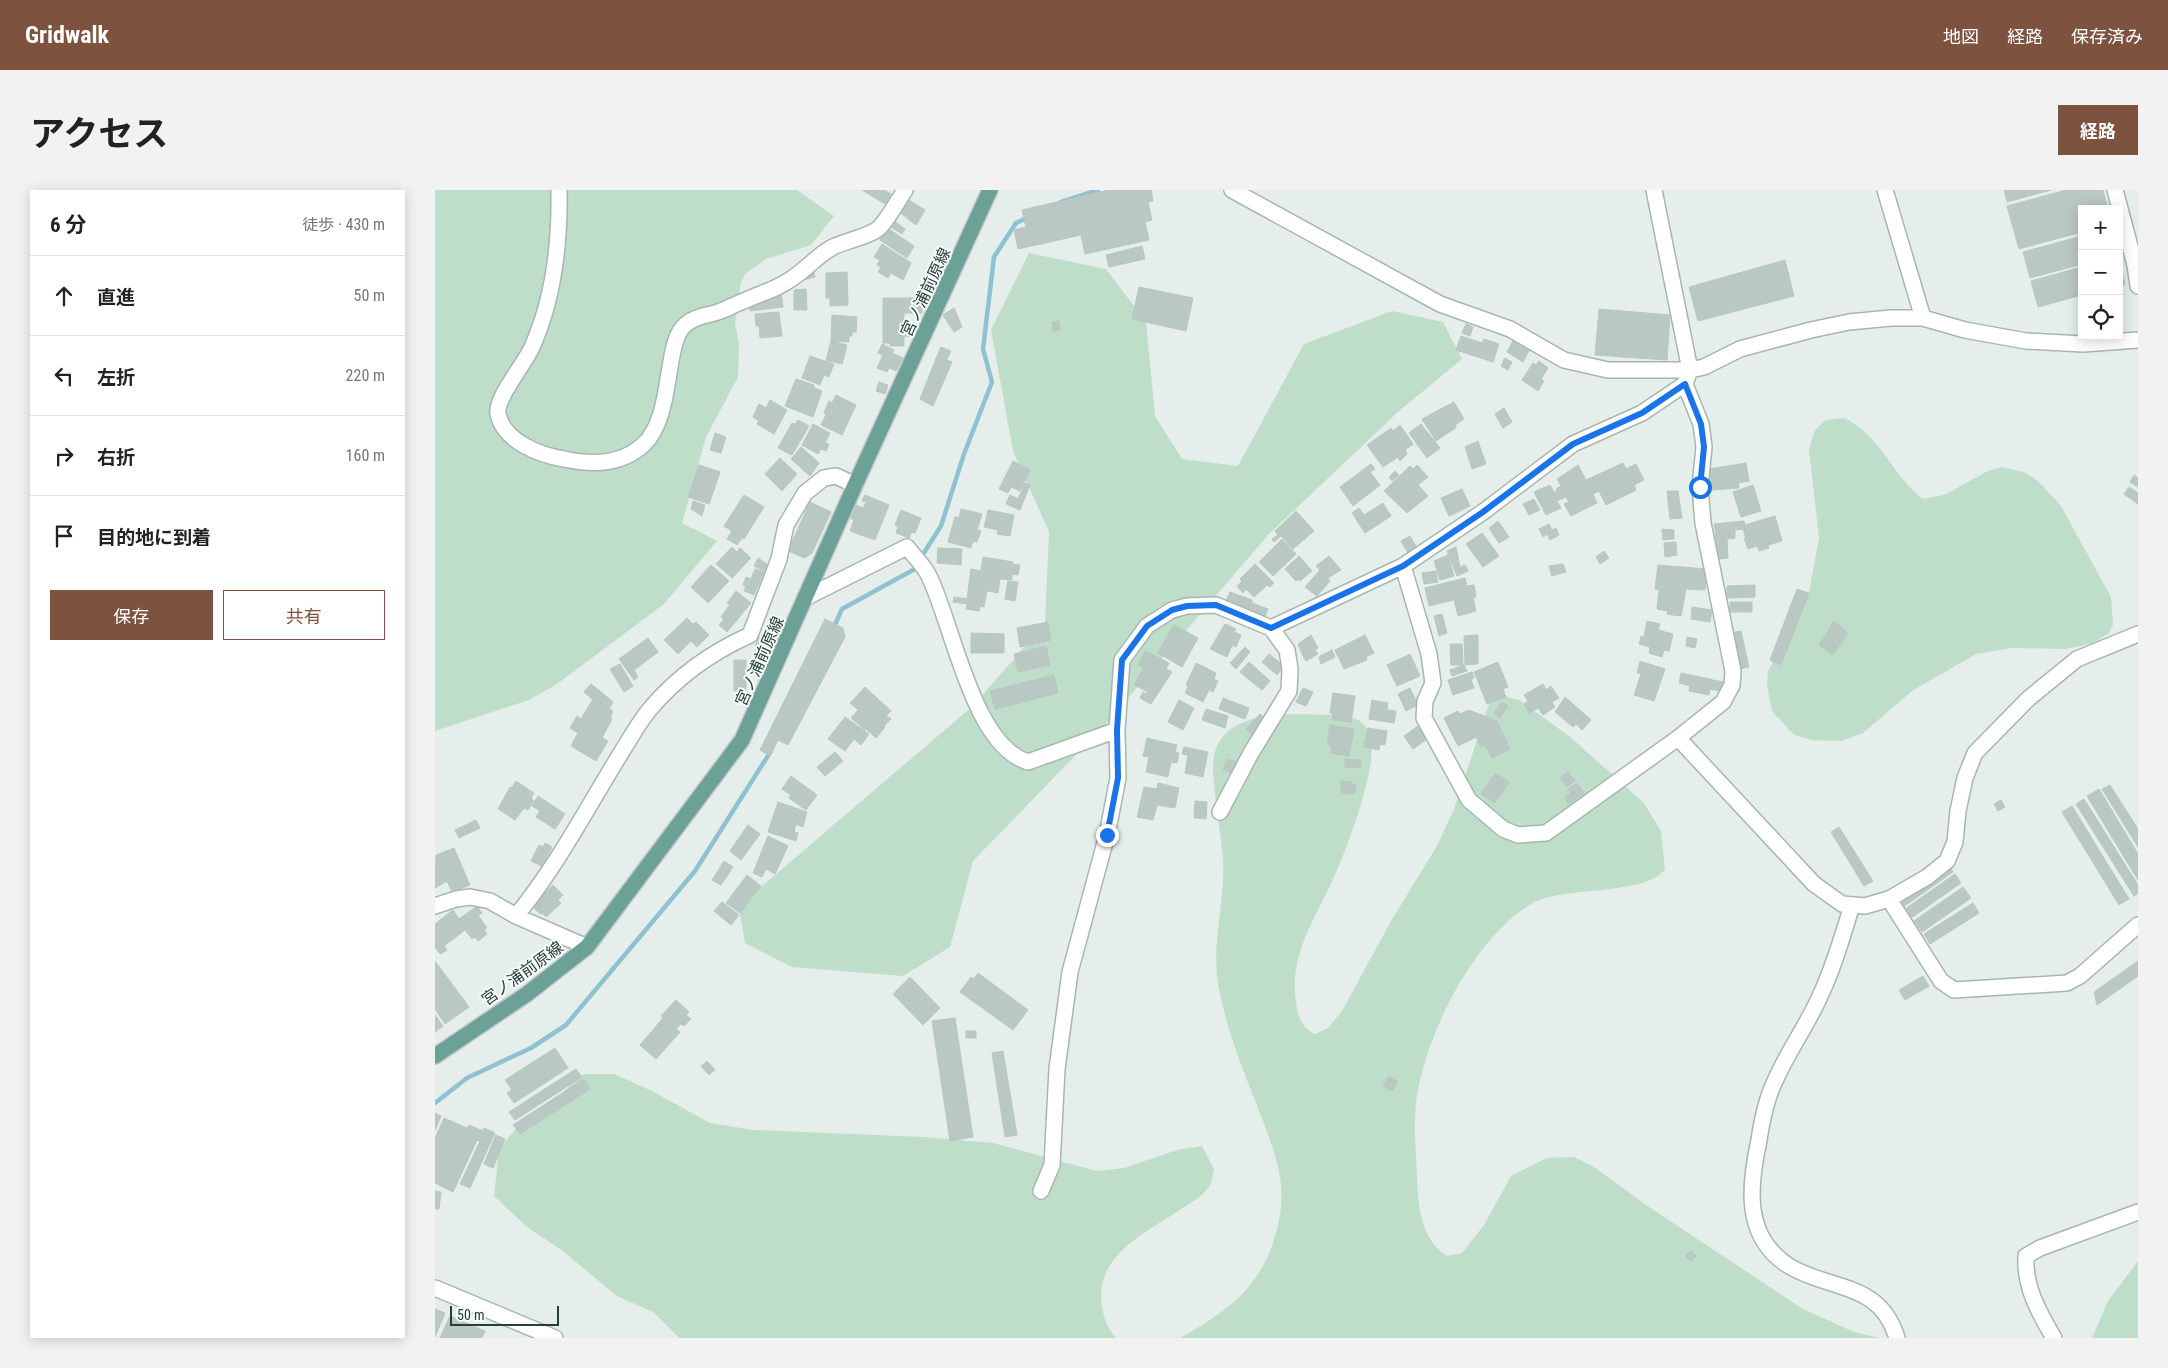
<!DOCTYPE html>
<html lang="ja">
<head>
<meta charset="utf-8">
<style>
  :root { --surface:#fff; --page:#f2f2f2; --text:#222; --muted:#767676; --line:#e0e0e0; --accent:#7d533f }
  body { margin:0; font-family:"Roboto Condensed","Noto Sans JP",sans-serif; background:var(--page); color:var(--text) }
  .controls { position:absolute; right:15px; top:15px; display:grid; overflow:hidden; border-radius:0px; box-shadow:0 2px 12px #0003 }
  .controls button { width:45px; height:45px; display:grid; place-items:center; padding:0; border:0; border-bottom:1px solid var(--line); background:var(--surface); color:var(--text); font:25px sans-serif }
  .scale { position:absolute; left:15px; bottom:12px; width:109px; box-sizing:border-box; padding-left:5px; border:2px solid #243f3a; border-top:0; font-size:14px; line-height:18px; white-space:nowrap; color:#243f3a; -webkit-text-stroke:4px #f5faf8; paint-order:stroke }
  .stop { position:absolute; width:15px; height:15px; margin:-11px; border:4px solid #1a73e8; border-radius:50%; background:#fff }
  .stop.end { background:#1a73e8; border-color:#fff; box-shadow:0 1px 5px #0008 }
  .list { margin:0; padding:0; list-style:none }
  h2 { display:flex; justify-content:space-between; align-items:center; height:65px; margin:0; padding:0 20px; font-size:21px }
  h2 small { font-size:16px; font-weight:400; color:var(--muted) }
  .list li { display:grid; grid-template-columns:32px 1fr auto; gap:15px; align-items:center; box-sizing:border-box; height:80px; padding:0 20px; border-top:1px solid var(--line) }
  .list b { display:block; font-size:19px; white-space:nowrap }
  .list em { font-size:16px; font-style:normal; color:var(--muted) }
  .actions { display:flex; gap:10px; padding:15px 20px }
  .actions a { flex:1; padding:11px 0; border:1px solid var(--accent); border-radius:0px; text-align:center; font-size:18px; color:var(--accent) }
  .actions .main { background:var(--accent); color:#fff }
  .icon { flex:none; width:28px; height:28px; fill:none; stroke:currentColor; stroke-width:2; stroke-linecap:round; stroke-linejoin:round }
  .map { position:relative; flex:none; width:1703px; height:1148px; overflow:hidden; border-radius:0px }
  header { display:flex; align-items:center; gap:30px; box-sizing:border-box; height:70px; padding:0 25px; background:var(--accent); color:#fff }
  header strong { font-size:24px }
  nav { display:flex; gap:28px; margin-inline-start:auto; font-size:18px }
  .intro { display:flex; align-items:center; justify-content:space-between; box-sizing:border-box; height:120px; padding:0 30px }
  h1 { margin:0; font-size:35px }
  .button { padding:12px 22px; border-radius:0px; background:var(--accent); color:#fff; font-size:18px; font-weight:700 }
  main { display:flex; gap:30px; padding:0 30px }
  aside { flex:1; background:var(--surface); border-radius:0px; box-shadow:0 2px 12px #0003 }
  .map>svg:first-child { display:block }
</style>
</head>
<body>
<header>
<strong>Gridwalk</strong>
<nav><a>地図</a><a>経路</a><a>保存済み</a></nav>
</header>
<div class="intro"><h1>アクセス</h1><a class="button">経路</a></div>
<main>
<aside>
<h2>6 分<small>徒歩 · 430 m</small></h2>
<ul class="list">
<li><svg class="icon" aria-label="ahead" viewBox="0 0 24 24"><path d="M12 20V5M6 11l6-6 6 6"/></svg><div><b>直進</b></div><em>50 m</em></li>
<li><svg class="icon" aria-label="left" viewBox="0 0 24 24"><path d="M17 20v-9H6M10 6l-5 5 5 5"/></svg><div><b>左折</b></div><em>220 m</em></li>
<li><svg class="icon" aria-label="right" viewBox="0 0 24 24"><path d="M7 20v-9h11M14 6l5 5-5 5"/></svg><div><b>右折</b></div><em>160 m</em></li>
<li><svg class="icon" aria-label="arrive" viewBox="0 0 24 24"><path d="M6 21V4h12l-3 4 3 4H6"/></svg><div><b>目的地に到着</b></div></li>
</ul>
<div class="actions"><a class="main">保存</a><a>共有</a></div>
</aside>
<div class="map">
<svg width="1703" height="1148" viewBox="0 0 1703 1148">
  <rect width="100%" height="100%" fill="#e5eeea"/>
  <path fill="#bfdec9" d="M0,0H362L399,26L376,55L331,69L311,83L306,92L300,133L304,154L303,187L271,247L247,333L282,351L229,414L122,494L94,510L0,541Z
    M594,63L671,79L711,132L720,226L747,269L803,276L869,154L957,121L1008,132L1027,169L963,222L833,345L669,536L538,671L515,757L468,786L357,777L310,753L305,724L314,707L538,516L610,433L614,342L578,261L556,140Z
    M1409,228C1445,244 1458,287 1488,309L1509,305L1553,281L1566,277L1589,282L1603,291L1626,316L1676,407L1678,435L1674,443L1658,453L1631,459L1577,458L1541,464L1477,501L1428,543L1406,551L1377,550L1359,545L1337,521L1332,496L1333,481L1374,403L1384,348L1374,259L1380,240L1390,230Z
    M1064,505L1084,510L1134,546L1209,613L1226,641L1230,679C1210,707 1127,695 1096,714C1039,749 993,840 982,905C978,932 981,961 982,988C983,1016 986,1050 1012,1066L1027,1063L1049,1035L1076,986L1112,968L1139,967L1159,977L1211,1015L1368,1119L1419,1142L1445,1148H745C800,1117 834,1090 845,1024C852,984 833,945 819,908C805,872 791,837 784,799C775,756 791,711 788,667C785,639 780,610 778,582C775,516 853,524 899,525C913,525 925,527 933,540C948,564 914,652 903,678C885,722 853,762 861,812C863,827 866,837 880,844L893,838L907,821L956,731L1002,656L1019,619L1054,514Z
    M149,884H179L217,901L275,933L318,940L489,947L558,953L662,981L689,978L742,960L767,956L779,979C778,985 777,993 773,998C767,1007 755,1013 746,1019C714,1041 663,1063 666,1110C668,1126 671,1136 681,1148H244L218,1122L182,1106L125,1059L92,1037L59,1006L64,959L84,935L124,907L140,890Z
    M1703,1071V1148H1657L1673,1111Z"/>
  <g fill="none" stroke-linecap="round" stroke-linejoin="round">
    <path stroke="#8fc2d0" stroke-width="4.5" d="M626,12L663,0
      M398,439L407,419L478,380L506,336L529,264L557,192L548,159L559,67L581,33L594,27
      M0,913L32,888L96,858L131,835L260,681L336,561"/>
  </g>
  <path fill="#bac8c3" stroke="#b7c7c2" d="M427,0H449L456,4L450,14Z
    M674,0H716L718,11L713,12L717,30L710,32L714,50L650,64L646,45L583,59L579,40L591,37L587,20Z
    M1569,0H1616L1572,12Z
    M1631,0H1668L1673,19H1647V42L1584,59L1572,16Z
    M471,8L490,20L481,35L463,21Z
    M458,30L470,39L467,44L454,36Z
    M451,37L479,56L472,68L445,50Z
    M1647,46V74L1595,88L1588,62Z
    M447,54L476,73L468,90L456,83L453,88L443,82L446,77L442,75L445,70L439,67Z
    M707,56L710,69L674,77L671,65Z
    M1350,70L1359,106L1263,131L1254,97Z
    M1684,74L1690,94L1684,96Z
    M377,75L380,87L360,92Z
    M1647,77V105L1603,117L1596,91Z
    M412,82L413,115L395,116V108H391V83Z
    M345,93L348,117L315,121L314,114Z
    M704,97L758,108L751,141L697,129Z
    M371,99L372,120H359V100Z
    M448,108H487V123H469V135H478V147L469,146V156H455V153H448Z
    M519,118L527,137L519,142L508,125Z
    M1164,119L1235,125L1232,170L1160,165Z
    M344,122L347,146L325,148L324,136H321L320,124Z
    M397,125L422,127L421,142H417V146H414V152L396,151Z
    M624,131L625,140L618,141L617,132Z
    M1031,134L1038,137L1035,146L1027,143Z
    M1026,146L1047,153L1049,149L1064,154L1058,172L1021,160Z
    M396,151L412,155L407,174L391,170Z
    M1078,151L1094,161L1088,172L1072,162Z
    M447,154L459,160L457,163L468,168L461,181L454,178L452,182L442,178L448,165L443,163Z
    M506,157L516,161L512,169L502,166Z
    M375,166L399,174L394,187L389,185L385,195L367,188Z
    M502,166L517,172L498,216L485,209Z
    M1070,168L1077,172L1073,180L1066,176Z
    M1104,171L1113,178L1106,189L1109,191L1103,201L1087,190L1098,173L1101,175Z
    M361,189L379,195L378,197L387,201L378,227L350,216Z
    M444,192L453,195L450,204L441,201Z
    M401,205L421,215L407,245L386,235L391,225L389,223L394,211L397,213Z
    M335,210L352,220L339,244L322,234L324,231L318,227L324,214L331,218Z
    M1019,212L1029,229L1020,235L1022,237L1001,251L987,229Z
    M1069,218L1077,232L1068,238L1060,224Z
    M363,230L374,236L357,265L343,258L357,233L360,234Z
    M378,234L395,243L390,253L394,254L391,261L386,259L383,264L367,255Z
    M986,234L1005,258L992,268L974,243Z
    M965,235L978,254L970,260L972,264L965,271L963,267L948,277L932,255L956,238L958,241Z
    M280,243L291,247L286,263L275,260Z
    M1043,251L1051,274L1037,279L1030,257Z
    M366,257L384,273L375,286L356,269Z
    M345,268L362,284L347,301L330,284Z
    M578,271L595,280L585,301L576,297L573,303L564,299Z
    M1188,273L1191,279L1201,274L1209,290L1199,295L1201,300L1171,315L1164,301L1158,304L1162,313L1136,326L1129,314L1134,312L1131,307L1122,311L1126,318L1111,325L1099,302L1115,295L1119,302L1122,301L1121,299L1126,296L1122,289L1143,275L1151,290Z
    M1311,273L1314,291L1303,293L1304,298L1277,300L1274,279Z
    M936,274L940,279L935,282L945,295L918,316L905,297Z
    M264,275L285,282L274,314L253,307Z
    M982,275L993,287L983,295L993,306L972,323L949,301L975,276L978,279Z
    M960,281L964,285L957,291L954,287Z
    M1699,285L1703,288V297L1695,292Z
    M590,293L595,295L585,320L571,314L575,305L583,309Z
    M1318,295L1326,321L1306,327L1298,302Z
    M1694,297L1703,303V314L1689,304Z
    M1027,299L1035,316L1014,326L1006,308Z
    M1232,301H1243L1247,328L1235,329Z
    M309,305L329,317L309,349L289,336Z
    M430,305L454,315L440,350L415,341L419,330L413,327L419,314L428,318L431,312L427,311Z
    M1099,309L1105,320L1094,325L1088,314Z
    M258,311L270,315L267,326L256,319Z
    M375,312L396,322L377,363L370,368L353,361Z
    M948,313L956,326L930,343L917,323L924,318L929,325Z
    M526,319L547,324L542,340L546,341L542,352L538,351L536,358L513,352L520,327L524,328Z
    M466,320L483,327L474,348L461,343L463,337L460,335Z
    M553,320L579,325L575,346L562,344L563,340L549,337Z
    M861,321L879,341L858,359L846,346L839,352L837,349L843,345L840,341Z
    M1340,326L1347,351L1333,355L1334,358L1324,361L1322,356L1313,359L1309,348H1311L1308,339L1300,340V348L1292,349L1293,368L1284,369L1279,334L1309,331L1310,335Z
    M483,327L486,328L480,343L477,342Z
    M1063,331L1074,347L1064,353L1054,338Z
    M1114,334L1117,340L1121,338L1124,345L1115,350L1112,344L1108,347L1104,339Z
    M1227,339L1239,340V349L1228,350Z
    M297,341L307,348L302,355L292,349Z
    M1047,343L1064,366L1048,377L1031,354Z
    M975,346L982,358L973,363L966,351Z
    M847,349L861,364L838,386L824,372Z
    M1241,352L1242,365L1230,367L1229,353Z
    M297,357L302,362L305,358L316,368L297,388L281,374Z
    M1021,357L1025,377L1030,375L1033,381L1022,386L1012,361Z
    M503,358L527,359L526,375L502,373Z
    M1169,361L1174,368L1165,374L1161,367Z
    M1013,365L1019,386L1005,390L999,371Z
    M864,366L877,381L865,391L863,389L861,391L850,379Z
    M894,366L906,380L893,388L895,391L882,406L870,397L885,380L881,376Z
    M548,367L578,372L577,374L585,375L583,385L577,384V390L565,389L563,403L552,401L549,417L545,416L544,421L531,419L532,414L518,412L519,407L532,409L536,379L546,381Z
    M323,368L332,374L329,381L319,376Z
    M820,374L839,393L835,397L832,395L819,407L811,399L808,403L802,396L807,391L805,389Z
    M1128,374L1131,382L1117,386L1114,376Z
    M276,375L294,391L273,413L256,397Z
    M1223,375L1272,379L1270,400L1251,399L1246,426L1232,424L1233,421L1222,419L1224,400L1220,399Z
    M320,379L329,382L319,405L309,401L311,396L308,395L311,387L316,389Z
    M1001,381L1003,392L989,394L987,383Z
    M1030,388L1032,396L1039,395L1041,407L1038,408L1041,421L1023,426L1019,410L994,416L990,398Z
    M573,391L583,392L580,411L570,409Z
    M1320,395V407L1292,408V396Z
    M1362,399L1374,403L1346,475L1335,470Z
    M301,401L316,413L292,442L284,435L289,429L286,427L295,415L292,413Z
    M795,402L817,410V413L833,419L829,429L790,413Z
    M1295,412H1317V422H1295Z
    M1257,417L1277,420L1275,432L1256,429Z
    M1007,424L1012,443L1004,446L999,426Z
    M252,428L258,434L261,432L274,445L262,457L256,451L243,464L229,450Z
    M390,429L408,438L410,447L353,555L343,550L335,566L325,560Z
    M1212,431L1225,434L1223,440L1238,444L1234,461L1229,460L1227,467L1214,463L1215,457L1204,454L1206,446L1209,447Z
    M1399,431L1413,444L1397,465L1384,455Z
    M613,432L616,450L585,457L582,438Z
    M790,434L801,439L799,442L806,445L801,457L797,455L792,467L775,459Z
    M739,435L763,448L747,477L723,463Z
    M1306,441L1314,477L1305,479L1300,442Z
    M536,443L569,444V463H536Z
    M876,445L883,458L868,466L863,454Z
    M930,445L939,463L931,467L932,470L909,479L900,460Z
    M1043,445V474L1030,475L1029,446Z
    M324,447L336,456L328,469L320,465L323,458L320,456Z
    M1252,447L1262,449L1260,458L1251,456Z
    M213,448L223,462L199,480L203,487L199,490L184,469Z
    M1015,454H1027L1028,475H1016Z
    M611,456L615,475L583,482L579,464Z
    M810,457L815,462L801,479L795,473Z
    M880,460L883,464L871,471L868,467Z
    M897,460L900,467L886,474L884,468L885,466Z
    M710,461L734,473L731,479L737,482L716,514L705,508L708,502L712,504L713,502L699,495L709,478L703,475Z
    M834,464L849,476L842,485L827,472Z
    M975,464L985,486L962,496L952,475Z
    M299,470H311V501H299Z
    M1205,471L1230,479L1219,511L1199,505L1206,484L1202,483Z
    M814,472L835,491L827,500L805,482Z
    M1063,472L1073,497L1068,499L1071,507L1052,514L1039,482Z
    M761,473L781,483L779,489L783,491L778,502L774,500L768,512L750,503L753,496L751,495Z
    M185,474L198,496L189,502L175,479Z
    M1029,475L1032,481L1017,486L1015,480Z
    M1037,482L1039,488L1036,489L1039,498L1018,505L1013,490Z
    M1246,483L1288,492L1286,501L1275,499L1274,505L1254,501L1255,496L1244,493Z
    M619,485L623,503L560,519L555,501Z
    M156,494L165,501L158,510L149,502Z
    M1108,494L1111,500L1116,496L1124,508L1117,512L1120,517L1108,525L1103,518L1094,523L1089,514L1093,511L1089,505Z
    M430,497L456,521L451,526L456,529L449,536L419,509Z
    M868,498L878,502L871,516L861,512Z
    M975,498L983,515L971,521L963,504Z
    M165,501L178,512L174,519L158,510Z
    M898,503L920,506L916,532L897,530L898,523H895Z
    M1130,507L1156,530L1147,540L1141,534L1138,537L1120,522Z
    M788,508L814,518L810,529L784,519Z
    M158,509L178,521L175,528L177,529L167,548L173,551L161,571L136,556L143,543L135,538L142,526L146,529Z
    M419,509L450,537L441,548L431,539L437,531L415,513Z
    M744,510L759,518L748,540L733,532Z
    M937,510L953,513L952,520L961,521L959,533L934,529Z
    M1067,512L1073,516L1065,528L1059,523Z
    M771,519L793,526L790,538L767,530Z
    M423,520L437,531L430,540L416,528Z
    M1034,520L1062,531L1075,559L1057,568L1050,555L1046,557L1041,547L1023,556L1009,528L1023,521L1025,524Z
    M825,524L832,531L818,546L811,539Z
    M410,527L434,544L426,555L419,549L410,561L393,549Z
    M895,535L919,539L914,566L896,563L897,555H892Z
    M983,536L992,549L978,559L969,546Z
    M933,538L952,541L950,555L945,554L944,560L929,557Z
    M712,548L742,555L740,562L744,563L742,573L736,572L733,587L711,582L714,567L708,566Z
    M749,557L773,562L768,587L750,583L753,565L747,564Z
    M400,562L408,571L390,586L382,577Z
    M792,569L802,572L798,583L788,580Z
    M910,569L926,570L925,578L910,577Z
    M1133,582L1140,591L1132,597L1125,588Z
    M1060,583L1074,592L1060,613L1046,604Z
    M356,586L382,605L371,620L354,608L356,605L347,599Z
    M81,591L99,603L96,608L99,611L93,620L89,618L80,630L63,619L75,597L77,598Z
    M906,591L917,592V595H921L920,604L906,603Z
    M723,593L744,598L740,618L722,615L718,630L702,627L709,597L722,599Z
    M1142,593L1149,603L1134,614L1129,607L1136,603L1133,599Z
    M1675,595L1703,639V657L1667,599Z
    M1664,599L1703,664V690L1652,606Z
    M103,606L130,624L120,639L101,627L105,621L97,616Z
    M1649,609L1703,695V703L1699,706L1641,614Z
    M1566,610L1570,617L1563,621L1559,614Z
    M760,611L772,612L771,629L759,628Z
    M343,612L372,622L368,637L361,634L359,642L363,643L361,651L333,642Z
    M1637,616L1694,709L1684,715L1627,622Z
    M41,630L45,638L24,648L20,640Z
    M313,635L325,644L306,670L295,661Z
    M1404,637L1438,691L1429,696L1396,642Z
    M333,646L353,656L340,684L331,679L327,687L318,683Z
    M110,653L117,657L107,676L96,671L104,655L108,657Z
    M19,658L35,695L17,702L12,691L0,698L1,665Z
    M289,671L298,677L286,695L277,690Z
    M1513,674L1518,682L1468,717L1462,710Z
    M1520,684L1526,693L1476,728L1470,719Z
    M312,685L326,696L305,723L291,713Z
    M118,695L128,705L123,710L126,713L111,727L107,723L105,724L96,715Z
    M1528,697L1536,708L1487,742L1479,731Z
    M287,712L304,725L296,735L279,721Z
    M1538,713L1544,723L1495,754L1489,744Z
    M42,716L47,723L43,725L52,738L49,740L52,744L43,751L40,747L37,749L30,740L9,756L12,760L5,764L0,757V734L18,720L24,729Z
    M0,771L34,817L10,834L0,819Z
    M1703,771V786L1662,815L1659,802Z
    M543,783L593,820L578,840L525,802L536,787L539,789Z
    M1488,786L1494,796L1470,810L1464,800Z
    M475,787L505,818L488,835L458,804Z
    M241,810L254,822L251,825L256,829L249,836L246,834L241,839L245,842L221,869L205,855L228,828L226,826Z
    M0,825L8,836L0,842Z
    M520,828L538,947L515,951L497,831Z
    M531,841H541V848H531Z
    M120,858L133,878L79,913L72,903L77,900L70,890Z
    M568,861L582,945L570,947L557,863Z
    M272,871L280,880L274,885L266,876Z
    M141,879L147,887L80,930L74,922Z
    M954,886L963,892L958,901L948,896Z
    M149,889L155,899L85,944L78,935Z
    M0,923L6,926L0,940Z
    M9,928L32,938L34,935L48,941L49,938L60,943L35,998L25,994L45,951L42,950L18,1002L0,993V948Z
    M61,945L70,949L58,978L49,974Z
    M0,1001L6,1002L4,1019H0Z
    M1256,1061L1261,1066L1256,1071L1251,1066Z
    M0,1119L10,1123L0,1147Z
    M15,1126L50,1141L47,1148H5Z"/>
  <g fill="none" stroke-linecap="round" stroke-linejoin="round">
    <defs>
      <path id="minor" d="M124,0C125,53 119,108 97,157C90,174 60,208 63,224C69,252 105,265 129,269C156,275 187,275 209,254C239,226 229,152 250,135C260,126 271,126 283,122C292,119 300,114 309,111C323,104 340,100 353,91C369,82 381,66 398,57C409,51 437,46 445,37C455,26 462,12 470,0
        M797,0L1005,114L1075,139L1129,170L1173,180H1255L1269,177L1305,159L1376,140L1414,132L1456,128H1488L1530,140L1591,151L1648,154L1703,150
        M1450,0L1488,128
        M1680,0L1700,75L1703,96
        M968,376L994,464L998,493L990,511L989,528L1034,610L1068,639L1083,645L1111,643L1243,548L1288,512L1297,495L1298,481L1268,333L1265,297L1269,257L1266,234L1250,194L1255,180L1219,0
        M372,407L472,357C479,366 488,375 493,384C518,433 537,555 593,572L682,540L687,470L712,436L737,420L752,416L781,415L836,438L852,460L855,479L854,501L816,563L785,622
        M836,438L968,376L1048,322L1138,254L1207,223L1250,194
        M1243,548L1379,694L1407,714L1430,716L1454,709L1492,687L1512,671L1520,652L1523,621L1530,588L1540,563L1593,509L1642,469L1703,444
        M1454,709L1506,791L1519,800L1632,793L1645,786L1703,735
        M1417,715C1408,745 1399,776 1386,804C1373,834 1353,861 1340,891C1331,909 1327,930 1324,950C1314,996 1308,1047 1354,1076C1395,1101 1445,1091 1462,1148
        M0,716L21,709L35,707L55,711L81,726L152,757
        M81,726C122,676 152,618 186,563C195,549 204,532 215,519C242,487 277,462 315,445L344,369L351,335L370,303L389,288L401,286L420,295
        M606,1001L617,975L622,879L635,782L672,645L683,588L682,540
        M0,1098L120,1148
        M1619,1148C1604,1123 1589,1096 1591,1066L1605,1058L1703,1022"/>
      <path id="major" d="M0,866L92,804L152,757L307,550L420,295L555,0"/>
    </defs>
    <use href="#minor" stroke="#a7b6b2" stroke-width="18"/>
    <use href="#major" stroke="#c2c9c8" stroke-width="18"/>
    <use href="#minor" stroke="#fff" stroke-width="15"/>
    <use href="#major" stroke="#6ba197" stroke-width="15"/>
  </g>
  <g fill="none" stroke-linecap="round" stroke-linejoin="round">
    <path stroke="#1a73e8" stroke-width="6" d="M672,645L683,588L682,540L687,470L712,436L737,420L752,416L781,415L836,438L968,376L1048,322L1138,254L1207,223L1250,194L1266,234L1269,257L1265,297"/>
  </g>
  <g text-anchor="middle" stroke-width="4" stroke-linejoin="round" paint-order="stroke">
    <g font-size="16" fill="#243f3a" stroke="#f5faf8">
      <text transform="translate(490 102) rotate(-65)" y="6">宮ノ浦前原線</text>
      <text transform="translate(324 471) rotate(-66)" y="6">宮ノ浦前原線</text>
      <text transform="translate(87 783) rotate(-36)" y="6">宮ノ浦前原線</text>
    </g>
  </g>
</svg>
<div class="controls">
<button>+</button>
<button>−</button>
<button><svg class="icon" aria-label="locate" viewBox="0 0 24 24"><circle cx="12" cy="12" r="6"/><path d="M12 2v4M12 18v4M2 12h4M18 12h4"/></svg></button>
</div>
<div class="scale">50 m</div>
<div class="stop" style="left:1265px;top:297px"></div>
<div class="stop end" style="left:672px;top:645px"></div>
</div>
</main>
</body>
</html>
